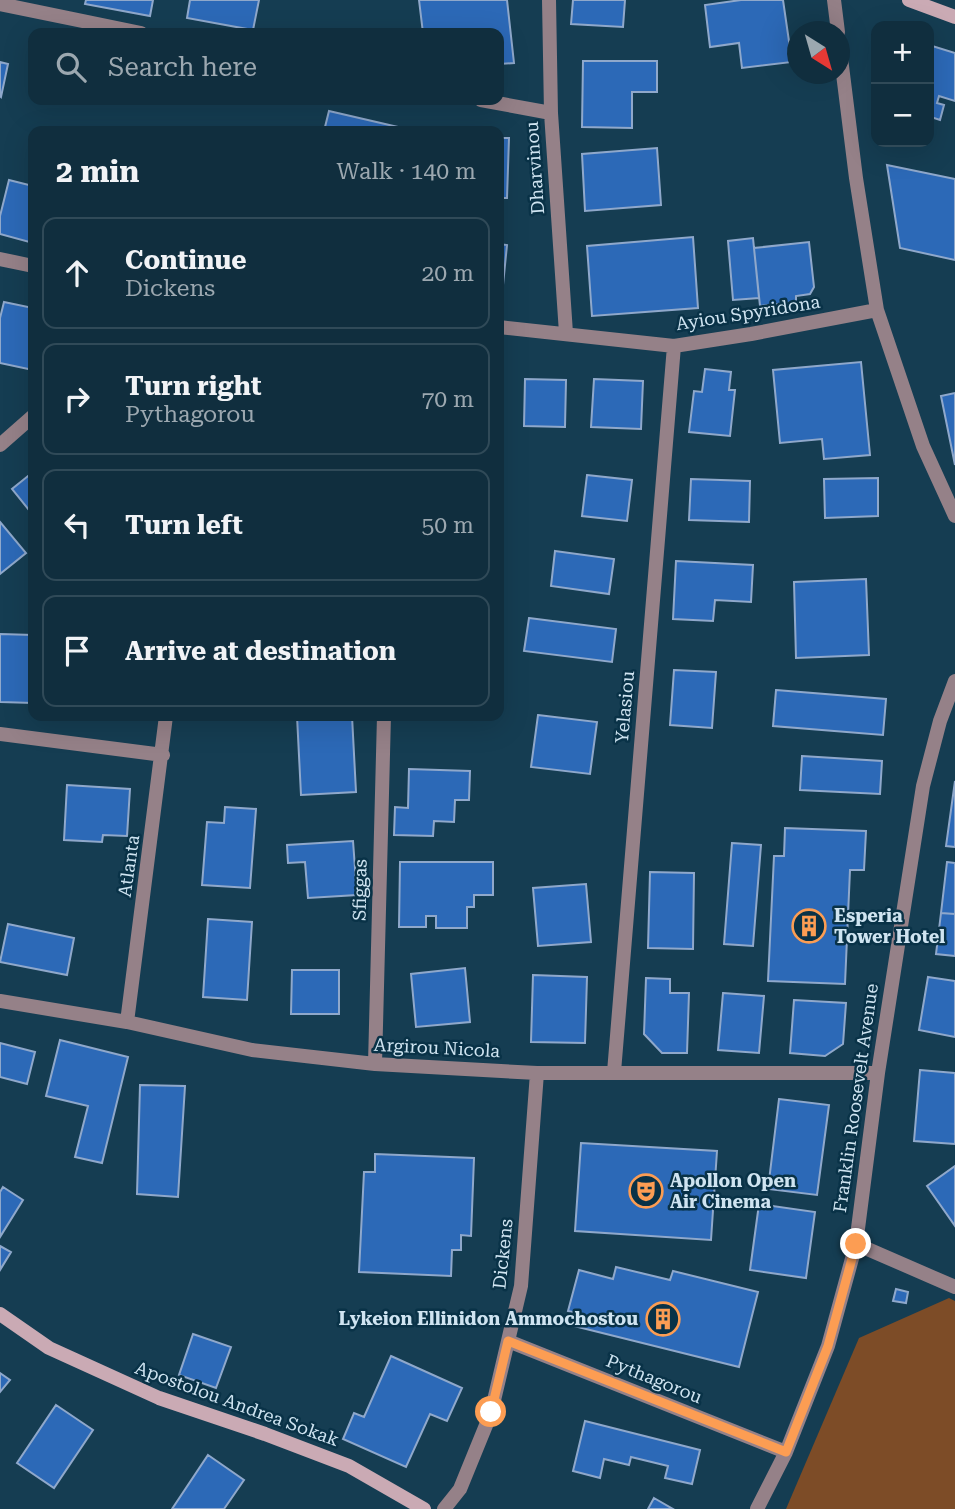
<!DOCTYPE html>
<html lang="en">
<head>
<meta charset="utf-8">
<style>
  :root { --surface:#102e3e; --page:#1e3a49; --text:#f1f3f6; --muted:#9ca8b0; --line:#304a58 }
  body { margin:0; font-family:"Roboto Serif",serif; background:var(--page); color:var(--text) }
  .controls { position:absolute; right:21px; top:21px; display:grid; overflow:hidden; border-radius:14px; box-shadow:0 7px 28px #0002 }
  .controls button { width:63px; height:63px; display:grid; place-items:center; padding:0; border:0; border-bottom:2px solid var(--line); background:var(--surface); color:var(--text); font:35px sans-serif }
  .compass { position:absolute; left:787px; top:21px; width:63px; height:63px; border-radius:50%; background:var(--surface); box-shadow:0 7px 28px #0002; rotate:143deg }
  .stop { position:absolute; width:21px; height:21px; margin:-16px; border:5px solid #fc9d53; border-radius:50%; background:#fff }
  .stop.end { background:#fc9d53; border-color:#fff; box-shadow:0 2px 7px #0008 }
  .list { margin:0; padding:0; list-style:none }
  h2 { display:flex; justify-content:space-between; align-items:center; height:91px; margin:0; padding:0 28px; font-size:30px }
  h2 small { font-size:23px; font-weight:400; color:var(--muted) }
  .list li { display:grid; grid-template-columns:46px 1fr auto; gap:21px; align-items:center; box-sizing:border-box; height:112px; margin:0 14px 14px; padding:0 14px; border:2px solid var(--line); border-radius:14px }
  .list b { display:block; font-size:26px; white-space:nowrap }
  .list p { margin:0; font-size:23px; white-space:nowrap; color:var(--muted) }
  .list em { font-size:23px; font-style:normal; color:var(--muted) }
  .icon { flex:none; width:38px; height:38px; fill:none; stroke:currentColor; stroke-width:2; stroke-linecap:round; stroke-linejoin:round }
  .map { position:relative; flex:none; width:955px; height:1509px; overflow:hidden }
  .search { position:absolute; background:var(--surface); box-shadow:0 7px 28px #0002; left:28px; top:28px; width:476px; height:77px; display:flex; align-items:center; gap:18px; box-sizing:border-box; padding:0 24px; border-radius:14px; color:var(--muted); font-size:26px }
  .panel { position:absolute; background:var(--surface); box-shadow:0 7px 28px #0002; left:28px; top:126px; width:476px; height:595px; border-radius:14px }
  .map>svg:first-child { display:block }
</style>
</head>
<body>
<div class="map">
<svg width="955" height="1509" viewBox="0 0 955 1509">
  <rect width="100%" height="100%" fill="#153d52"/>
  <path fill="#7d4c27" d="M949,1298L955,1301V1509H786L859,1338Z"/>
  <path fill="#2c69b7" stroke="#8fa8cb" stroke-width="2" d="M86,0H153L150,16L85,4Z
    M190,0H259L253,30L187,18Z
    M419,0H507L514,63L499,64V33H423Z
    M573,0H625L623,27L571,24Z
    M741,0H783L792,62L742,68L739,43L710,47L705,5Z
    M929,45L955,53V101L939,96L937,103L944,105L940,120L931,117L929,122Z
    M583,61H657V92H632V128L582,127Z
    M0,62L8,64L1,97L0,96Z
    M329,111L411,130L324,131Z
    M499,138H509L507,198H499Z
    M657,148L661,205L585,211L582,154Z
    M887,165L955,179V260L900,248Z
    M9,180L33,186V243L0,234V216Z
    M693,237L698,308L592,316L587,246Z
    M753,238L759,298L733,300L728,241Z
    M809,242L814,287L810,294L796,296V302L760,306L754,248Z
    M499,244L507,245L501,305H499Z
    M4,302L33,308V370L0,363V318Z
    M861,362L870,455L824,459L822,439L780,443L773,370Z
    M705,369L731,372L729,390H735L730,436L689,432L694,391L702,392Z
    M525,379L566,380L565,427L524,426Z
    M594,379L643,381L641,429L591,427Z
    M955,393V465L941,396Z
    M33,472V515L12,489Z
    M587,475L632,480L627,521L582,516Z
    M878,478V516L825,518L824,479Z
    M691,479L750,481L749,522L689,520Z
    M0,522L26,553L0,574Z
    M555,551L614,559L609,594L551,586Z
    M676,561L753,565L751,602L715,600L713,621L673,619Z
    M866,579L869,655L796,658L794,582Z
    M529,618L616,629L612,662L524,651Z
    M0,634L33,635V703L0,702Z
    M674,670L716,672L712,728L670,725Z
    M776,690L886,699L883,735L773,726Z
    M538,715L597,722L590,774L531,767Z
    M297,716H352L356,792L301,795Z
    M802,756L882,761L880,794L800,790Z
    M409,769L470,771L469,800H455L454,822L434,821L433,836L394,835L395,807L408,808Z
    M955,781V847L946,846Z
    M67,785L130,789L127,836L103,835L102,842L64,840Z
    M225,807L256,809L250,888L202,885L207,822L224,823Z
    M785,828L866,831L864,870H850L845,984L768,981L774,856H784Z
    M353,841L357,895L308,898L305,862L288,863L287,845Z
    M732,843L761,845L753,946L724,944Z
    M400,862H493V895H474V907H467V928H436V916H426V927H399Z
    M947,862L955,863V914L941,913Z
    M650,872L694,873L693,949L648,948Z
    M586,884L591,942L538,946L533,888Z
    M941,913L955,914V956L936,954Z
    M208,919L252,922L247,1000L203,997Z
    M8,924L74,938L67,975L0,962Z
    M465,968L470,1022L416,1027L411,974Z
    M292,970H339V1014H291Z
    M533,975L587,977L585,1043L531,1042Z
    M928,977L955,981V1037L919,1030Z
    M646,978L670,979V993H689L687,1053H662L644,1034Z
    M723,993L764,996L759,1053L718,1050Z
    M794,1000L846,1003L843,1044L825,1056L790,1053Z
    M60,1040L128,1057L102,1163L75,1157L88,1106L46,1096Z
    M0,1043L35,1052L27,1084L0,1077Z
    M920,1070L955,1073V1144L914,1141Z
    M140,1085L185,1086L178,1197L137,1194Z
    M779,1099L829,1105L817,1195L768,1189Z
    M581,1143L717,1151L711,1240L575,1231Z
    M375,1154L474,1158L471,1236L461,1235V1250H452L451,1276L359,1272L364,1172H375Z
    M955,1166V1226L927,1186Z
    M3,1187L23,1200L0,1237V1192Z
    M759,1204L815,1212L806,1278L750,1270Z
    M0,1246L11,1252L0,1270Z
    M616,1267L670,1280L673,1271L758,1292L739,1367L574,1326L577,1313L568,1311L579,1270L613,1279Z
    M896,1289L908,1292L906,1303L893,1301Z
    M193,1334L231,1347L216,1388L179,1375Z
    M391,1356L462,1388L447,1421L430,1414L406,1467L343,1439L354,1413L364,1417Z
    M0,1373L10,1380L0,1392Z
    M56,1405L93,1430L54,1488L17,1463Z
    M585,1421L700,1450L692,1484L665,1478L668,1466L631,1457L629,1465L604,1459L600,1478L573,1471Z
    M208,1455L244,1480L224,1509H172Z
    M654,1498L673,1509H648Z"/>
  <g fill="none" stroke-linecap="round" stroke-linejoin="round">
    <path stroke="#958188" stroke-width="14" d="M549,0L551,113L566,333
      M834,0L838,32
      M0,4L141,33
      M839,42L856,178L877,310L923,446L955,516
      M481,100L551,113
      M0,259L33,266
      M499,327L674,346L751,334L877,310
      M0,445L33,416
      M0,734L163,755
      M0,1001L127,1022L252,1050L375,1064L537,1073H878
      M127,1022L166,716
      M375,1064L384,716
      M614,1072L674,346
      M856,1244L955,1287
      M508,1341L786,1452
      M444,1509L460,1489L491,1413L521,1286L537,1073
      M757,1509L786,1452L828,1346L856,1244L878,1073L923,786L940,721L955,681"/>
    <path stroke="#caaab4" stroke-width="14" d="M909,0L955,17
      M0,1314L49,1348L159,1398L265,1434L349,1466L424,1509"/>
  </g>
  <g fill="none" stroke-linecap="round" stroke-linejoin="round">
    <path stroke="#fc9d53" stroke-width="9" d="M491,1412L508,1341L786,1452L828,1346L856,1244"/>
  </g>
  <defs>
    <symbol id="building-ring" viewBox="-11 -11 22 22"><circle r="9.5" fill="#093247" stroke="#fc9d53" stroke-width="1.5"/><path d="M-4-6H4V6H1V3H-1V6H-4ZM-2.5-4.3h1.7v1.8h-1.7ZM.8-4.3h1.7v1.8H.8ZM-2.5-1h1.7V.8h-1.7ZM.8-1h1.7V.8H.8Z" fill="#fc9d53"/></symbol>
    <symbol id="theatre-ring" viewBox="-11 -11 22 22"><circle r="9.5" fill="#093247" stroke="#fc9d53" stroke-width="1.5"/><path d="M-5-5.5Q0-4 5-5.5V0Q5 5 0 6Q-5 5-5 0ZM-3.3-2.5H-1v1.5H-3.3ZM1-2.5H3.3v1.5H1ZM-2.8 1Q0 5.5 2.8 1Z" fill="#fc9d53"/></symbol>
  </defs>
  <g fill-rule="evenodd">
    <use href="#building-ring" x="790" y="907" width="38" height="38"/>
    <use href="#theatre-ring" x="627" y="1172" width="38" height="38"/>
    <use href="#building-ring" x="644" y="1300" width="38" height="38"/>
  </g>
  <g text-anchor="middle" stroke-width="5" stroke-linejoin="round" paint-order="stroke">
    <g font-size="18" fill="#cfe4f1" stroke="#093247">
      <text transform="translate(535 168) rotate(-94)" y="6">Dharvinou</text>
      <text transform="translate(748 313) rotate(-9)" y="6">Ayiou Spyridona</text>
      <text transform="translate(625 707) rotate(-85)" y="6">Yelasiou</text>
      <text transform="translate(129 866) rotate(-82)" y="6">Atlanta</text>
      <text transform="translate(360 890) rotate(-89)" y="6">Sfiggas</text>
      <text transform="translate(437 1048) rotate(3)" y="6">Argirou Nicola</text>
      <text transform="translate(856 1098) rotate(-82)" y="6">Franklin Roosevelt Avenue</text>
      <text transform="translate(503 1254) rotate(-84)" y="6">Dickens</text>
      <text transform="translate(654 1379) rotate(22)" y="6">Pythagorou</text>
      <text transform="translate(237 1404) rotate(20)" y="6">Apostolou Andrea Sokak</text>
    </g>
    <g font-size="18" font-weight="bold" fill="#cfe4f1" stroke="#093247" text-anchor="start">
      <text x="834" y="922">Esperia<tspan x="834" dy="21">Tower Hotel</tspan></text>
      <text x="670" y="1187">Apollon Open<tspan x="670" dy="21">Air Cinema</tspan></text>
      <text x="638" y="1325" text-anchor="end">Lykeion Ellinidon Ammochostou</text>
    </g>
  </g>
</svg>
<div class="controls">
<button>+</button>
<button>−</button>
</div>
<svg class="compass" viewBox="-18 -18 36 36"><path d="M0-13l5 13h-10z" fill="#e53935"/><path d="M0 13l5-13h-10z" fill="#9ca8b0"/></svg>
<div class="stop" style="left:491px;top:1412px"></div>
<div class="stop end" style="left:856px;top:1244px"></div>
<div class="search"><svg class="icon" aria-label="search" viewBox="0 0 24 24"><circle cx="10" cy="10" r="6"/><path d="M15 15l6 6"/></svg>Search here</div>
<section class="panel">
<h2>2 min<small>Walk · 140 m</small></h2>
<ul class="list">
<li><svg class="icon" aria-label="ahead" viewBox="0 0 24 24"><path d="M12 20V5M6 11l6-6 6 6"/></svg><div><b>Continue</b><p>Dickens</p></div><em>20 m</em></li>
<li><svg class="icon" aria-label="right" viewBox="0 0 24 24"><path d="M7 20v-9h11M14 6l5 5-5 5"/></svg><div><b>Turn right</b><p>Pythagorou</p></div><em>70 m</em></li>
<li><svg class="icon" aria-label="left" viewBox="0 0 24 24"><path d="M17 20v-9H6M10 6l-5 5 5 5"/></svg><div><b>Turn left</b></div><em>50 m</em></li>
<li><svg class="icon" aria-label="arrive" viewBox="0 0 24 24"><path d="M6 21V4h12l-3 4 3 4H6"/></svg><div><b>Arrive at destination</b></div></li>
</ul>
</section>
</div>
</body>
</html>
